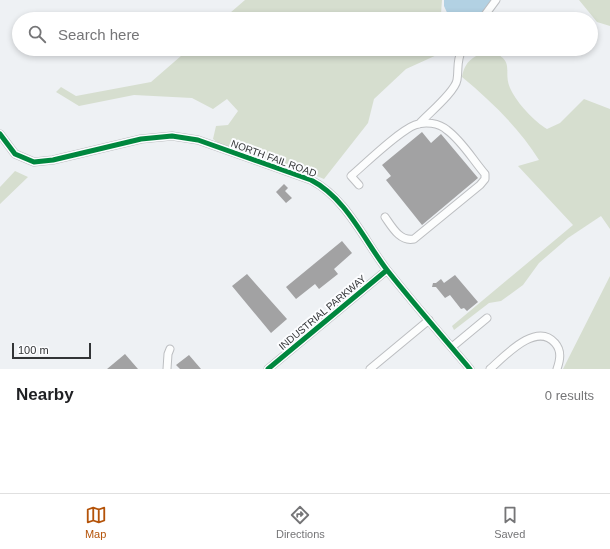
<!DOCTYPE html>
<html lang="en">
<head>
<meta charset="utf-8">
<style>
  :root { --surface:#fff; --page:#f2f2f2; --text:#202124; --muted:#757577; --line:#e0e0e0; --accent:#b45309 }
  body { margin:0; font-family:Helvetica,sans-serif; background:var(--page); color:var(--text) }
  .scale { position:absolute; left:12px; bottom:10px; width:79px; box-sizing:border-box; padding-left:4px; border:2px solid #323436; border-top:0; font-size:11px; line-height:14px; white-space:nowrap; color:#323436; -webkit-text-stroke:3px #fcfdff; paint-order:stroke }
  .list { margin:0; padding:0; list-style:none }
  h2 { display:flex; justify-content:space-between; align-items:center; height:52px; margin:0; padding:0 16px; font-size:17px }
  h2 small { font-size:13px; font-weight:400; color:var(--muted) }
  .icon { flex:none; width:22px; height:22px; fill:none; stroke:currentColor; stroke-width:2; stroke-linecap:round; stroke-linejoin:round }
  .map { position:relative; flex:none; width:610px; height:369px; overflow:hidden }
  .search { position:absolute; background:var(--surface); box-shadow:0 2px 6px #0003; left:12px; right:12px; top:12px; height:44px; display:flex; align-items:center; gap:10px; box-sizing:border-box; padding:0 14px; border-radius:22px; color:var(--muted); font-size:15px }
  .sheet { height:124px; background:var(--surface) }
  nav { display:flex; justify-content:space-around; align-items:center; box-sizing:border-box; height:56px; border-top:1px solid var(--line); background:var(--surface); font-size:11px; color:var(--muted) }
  nav a { display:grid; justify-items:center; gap:2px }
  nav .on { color:var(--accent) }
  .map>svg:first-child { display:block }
</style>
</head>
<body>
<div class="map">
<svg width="610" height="369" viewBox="0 0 610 369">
  <rect width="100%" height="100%" fill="#eef1f4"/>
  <path fill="#d6decf" d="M245,0H442L441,14L443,19H223Z
    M579,0H610V26L597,22Z
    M189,49H443L439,54L406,69L374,99L368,123L324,179L297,168L290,162L287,167L218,143L213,139L216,126L228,125L238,111L227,99L213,109L192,98L134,95L79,106L56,92L61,87L76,96L151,82Z
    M490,50C518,63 501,70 511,90C517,103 535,122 547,129L560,123L584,99L610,109V229L601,216L568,238L539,263L523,285L501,301L489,303L454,330L452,326L573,225L518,166L539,160C519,128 491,101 462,77C465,60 474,56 490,50Z
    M15,171L28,177L0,204V187Z
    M610,276V369H563Z"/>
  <path fill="#b2d1e3" d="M444,0H493L477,19H450L444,6Z"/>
  <path fill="#a2a2a3" d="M422,132L431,143L441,134L478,178L422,225L386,180L391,176L382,165Z
    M284,184L288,188L285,191L292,198L286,203L276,192Z
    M342,241L352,253L334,269L338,274L319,289L315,284L296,299L286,287Z
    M247,274L287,319L271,333L232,286Z
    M455,275L478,302L467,311L464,308L461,309L450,295L445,298L436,287H432L433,283H436L441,279L444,283Z
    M125,354L138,369H107Z
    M189,355L201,369H180L176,365Z"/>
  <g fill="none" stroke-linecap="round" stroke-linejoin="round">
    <defs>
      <path id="minor" d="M482,19L496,0
        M419,124C428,114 455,92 457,80C459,67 456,63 462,49
        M0,134L15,154L34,162L53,160L141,139L172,136L198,140L311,180C346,198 364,240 387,270C414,304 442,336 470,369
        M359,185L351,176C366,163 399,131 415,125C425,121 439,123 447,130C462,141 473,160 485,174V179L480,185L414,239C400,242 392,227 385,217
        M452,347L487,318
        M167,369L168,354L170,349
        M268,369L387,270
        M370,369L429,320
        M490,369C504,357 536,321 555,343C562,351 560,360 557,369"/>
    </defs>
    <use href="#minor" stroke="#bcbec1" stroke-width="9"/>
    <use href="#minor" stroke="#fcfdfd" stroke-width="7"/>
    <defs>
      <path id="cycleway" d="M0,134L15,154L34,162L53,160L141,139L172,136L198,140L311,180C346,198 364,240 387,270C414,304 442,336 470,369
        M268,369L387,270"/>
    </defs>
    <use href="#cycleway" stroke="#fcfdff" stroke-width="8"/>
    <use href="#cycleway" stroke="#00873e" stroke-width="5"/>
  </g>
  <g text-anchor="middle" stroke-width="4" stroke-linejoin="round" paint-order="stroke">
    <g font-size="10" fill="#323436" stroke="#fcfdff">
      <text transform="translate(274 158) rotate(20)" y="4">NORTH FAIL ROAD</text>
      <text transform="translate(322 312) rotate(-40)" y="4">INDUSTRIAL PARKWAY</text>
    </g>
  </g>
</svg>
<div class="scale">100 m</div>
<div class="search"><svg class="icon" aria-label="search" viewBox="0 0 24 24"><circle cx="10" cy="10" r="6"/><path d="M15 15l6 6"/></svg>Search here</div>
</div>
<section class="sheet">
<h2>Nearby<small>0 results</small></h2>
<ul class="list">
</ul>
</section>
<nav>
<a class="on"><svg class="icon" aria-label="map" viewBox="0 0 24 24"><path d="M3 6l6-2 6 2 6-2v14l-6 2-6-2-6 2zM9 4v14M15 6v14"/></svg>Map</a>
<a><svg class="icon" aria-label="directions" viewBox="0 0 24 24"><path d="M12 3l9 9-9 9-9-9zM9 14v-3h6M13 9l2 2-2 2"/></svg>Directions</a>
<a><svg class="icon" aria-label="saved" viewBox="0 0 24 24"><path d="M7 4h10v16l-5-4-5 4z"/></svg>Saved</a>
</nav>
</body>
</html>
